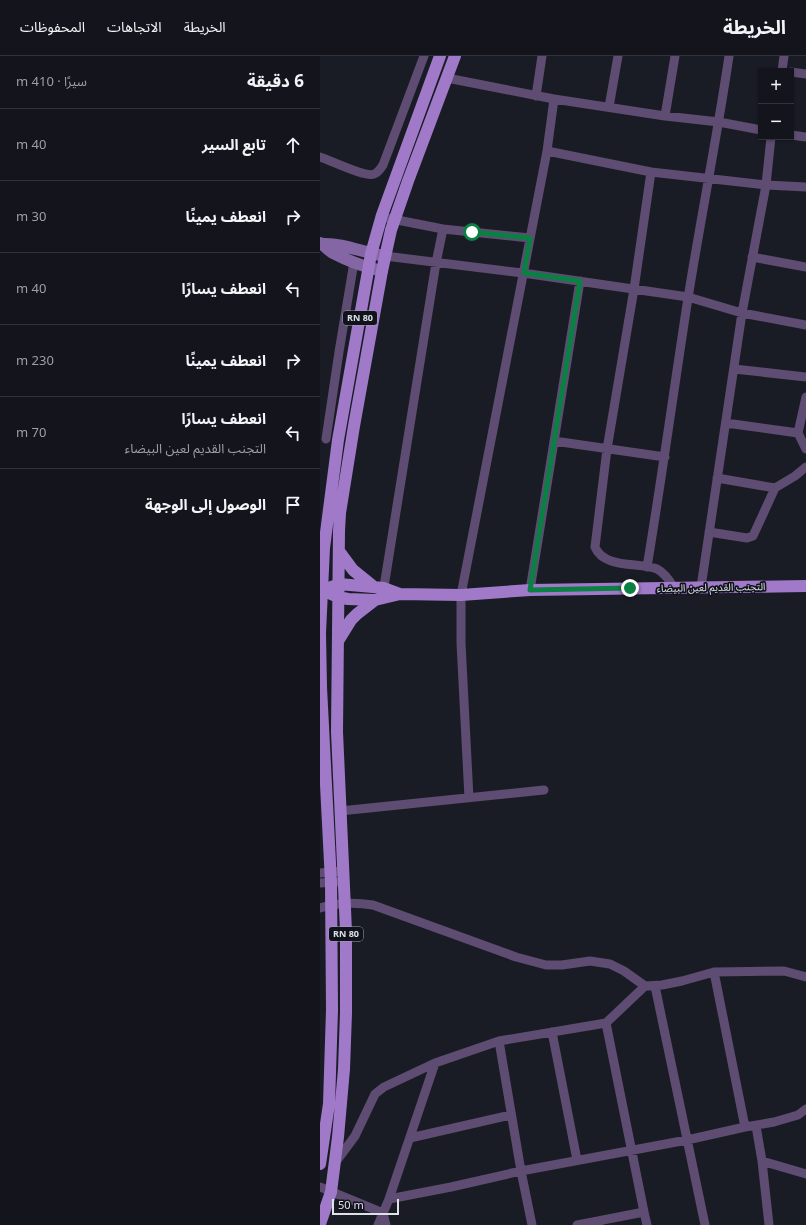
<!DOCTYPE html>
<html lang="ar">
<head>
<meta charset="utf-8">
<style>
  :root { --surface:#14151c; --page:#212229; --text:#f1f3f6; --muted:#9d9fa3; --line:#33343b }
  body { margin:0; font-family:Georgia,"Noto Sans Arabic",serif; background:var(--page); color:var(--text); direction:rtl }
  .controls { position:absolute; right:12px; top:12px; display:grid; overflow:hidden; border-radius:0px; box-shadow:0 1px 3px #0004 }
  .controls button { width:36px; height:36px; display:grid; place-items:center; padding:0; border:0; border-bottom:1px solid var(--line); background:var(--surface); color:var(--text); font:20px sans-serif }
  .scale { position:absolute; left:12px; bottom:10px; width:67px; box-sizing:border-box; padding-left:4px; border:2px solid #dfe1e8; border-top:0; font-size:11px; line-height:14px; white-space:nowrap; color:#dfe1e8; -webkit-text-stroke:3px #11131c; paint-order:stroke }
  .stop { position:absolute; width:12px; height:12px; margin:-9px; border:3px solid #0b8043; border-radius:50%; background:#fff }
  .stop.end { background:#0b8043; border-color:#fff; box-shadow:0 1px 4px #0008 }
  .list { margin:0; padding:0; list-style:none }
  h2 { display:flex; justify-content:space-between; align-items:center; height:52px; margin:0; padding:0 16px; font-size:17px }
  h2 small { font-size:13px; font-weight:400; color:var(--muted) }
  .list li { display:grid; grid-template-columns:26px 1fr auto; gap:12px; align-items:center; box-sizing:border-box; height:72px; padding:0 16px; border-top:1px solid var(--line) }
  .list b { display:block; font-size:15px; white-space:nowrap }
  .list p { margin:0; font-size:13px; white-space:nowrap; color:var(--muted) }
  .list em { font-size:13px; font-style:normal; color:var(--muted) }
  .icon { flex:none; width:22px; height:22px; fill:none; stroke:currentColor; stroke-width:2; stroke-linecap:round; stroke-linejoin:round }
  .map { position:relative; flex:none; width:486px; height:1169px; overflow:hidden; direction:ltr }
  header { display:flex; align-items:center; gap:24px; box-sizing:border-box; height:56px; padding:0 20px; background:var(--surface); border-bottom:1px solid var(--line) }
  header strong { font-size:19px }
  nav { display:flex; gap:22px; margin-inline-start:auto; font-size:14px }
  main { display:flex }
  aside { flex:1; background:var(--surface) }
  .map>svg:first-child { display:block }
</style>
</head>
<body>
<header>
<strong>الخريطة</strong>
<nav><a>الخريطة</a><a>الاتجاهات</a><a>المحفوظات</a></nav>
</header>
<main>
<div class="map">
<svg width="486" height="1169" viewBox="0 0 486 1169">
  <rect width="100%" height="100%" fill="#1a1c25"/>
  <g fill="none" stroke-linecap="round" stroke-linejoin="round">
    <path stroke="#5e4c72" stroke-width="9" d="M462,15L464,0
      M471,16L486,18
      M127,22L234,43
      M216,40L222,0
      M289,51L298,0
      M345,60L355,0
      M471,79L486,81
      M227,95L331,116L446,129L486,131
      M0,101C10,104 46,122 54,118C58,117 61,112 63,109L104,0
      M331,116L314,233L287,393L275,491C284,513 319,506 337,513C345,517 350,525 354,532
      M62,161L123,173
      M65,200L210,218L368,241L422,257L486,269
      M432,201L486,211
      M414,313L486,321
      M486,341L478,377L486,393
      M406,367L478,377
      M6,383L19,296L34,206
      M234,385L345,401
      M397,422L455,432L475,420L486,411
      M389,476L427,482L433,480L455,432
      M327,511C342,421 354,332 368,242C381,161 397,81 409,0
      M381,531L422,257L446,129L451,81
      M210,534L260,225
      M63,537L116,207L123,173L210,182
      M149,742L141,587V539L227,95L234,43L345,60L399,66L441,74
      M20,755L224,734
      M0,817L23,815
      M0,827L17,826
      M0,852C18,846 35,846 53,849L196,901L226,909H242L270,905L290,908L304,915L325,930L342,929L362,925L394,916L464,915L486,921
      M394,916L425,1071
      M335,930L385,1169
      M286,967L325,930
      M232,976L257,1104
      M179,985L201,1115L212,1169
      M436,1070L442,1105L449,1169
      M90,1082L191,1059
      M442,1105L486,1118
      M15,1107L35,1080L55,1038L64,1031L115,1007
      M0,1131L63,1157L66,1169
      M69,1143L131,1131L201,1115L367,1084L425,1071L454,1066L478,1059L486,1053
      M324,1156L327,1169
      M58,1169L69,1143L115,1007L179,985L286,967L324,1156L278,1165
      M257,1169L278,1165L279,1169"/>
    <path stroke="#8366a3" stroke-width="12" d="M0,187C5,190 8,194 13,197C28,205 45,211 62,215
      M3,188C23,187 44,197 65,200"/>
    <path stroke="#a07ac9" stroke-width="12" d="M19,495L33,514L54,531
      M11,531L19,528L64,532L80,538
      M11,538L18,541L28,543L55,544L80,538L141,539L210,534L486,530
      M18,585L31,564L37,558L55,544
      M0,1108L9,1048L12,954L11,826L1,631L0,577L4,492L18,384L51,198L62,159L120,0
      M0,1168L11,1136L18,1081L24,1013L26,957V875L17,676L19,475L20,457L34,370L62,215L71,174L88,125L135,0"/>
  </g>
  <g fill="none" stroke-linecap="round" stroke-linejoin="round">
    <path stroke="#0b8043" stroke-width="5" d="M152,176L210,182L204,217L260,225L210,534L310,532"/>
  </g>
  <g text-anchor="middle" stroke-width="3.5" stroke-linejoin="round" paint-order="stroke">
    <g fill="#11131c" stroke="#a1a3ab" stroke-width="1">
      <rect x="23" y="255" width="34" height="14" rx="3"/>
      <rect x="9" y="871" width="34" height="14" rx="3"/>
    </g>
    <g font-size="9" font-weight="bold" fill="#dfe1e8">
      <text x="40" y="265">RN 80</text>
      <text x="26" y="881">RN 80</text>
    </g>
    <g font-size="10" fill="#dfe1e8" stroke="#11131c">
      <text transform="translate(391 531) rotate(-1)" y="4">التجنب القديم لعين البيضاء</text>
    </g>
  </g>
</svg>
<div class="controls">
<button>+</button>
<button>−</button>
</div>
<div class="scale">50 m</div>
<div class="stop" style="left:152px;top:176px"></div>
<div class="stop end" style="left:310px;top:532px"></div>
</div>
<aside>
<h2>6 دقيقة<small>سيرًا · 410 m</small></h2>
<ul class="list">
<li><svg class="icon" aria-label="ahead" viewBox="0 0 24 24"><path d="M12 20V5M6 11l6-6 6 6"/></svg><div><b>تابع السير</b></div><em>40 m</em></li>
<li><svg class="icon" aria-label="right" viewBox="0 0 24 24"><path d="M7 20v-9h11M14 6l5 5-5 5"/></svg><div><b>انعطف يمينًا</b></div><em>30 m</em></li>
<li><svg class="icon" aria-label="left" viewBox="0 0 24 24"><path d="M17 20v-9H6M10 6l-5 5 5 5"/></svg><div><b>انعطف يسارًا</b></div><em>40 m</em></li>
<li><svg class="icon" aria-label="right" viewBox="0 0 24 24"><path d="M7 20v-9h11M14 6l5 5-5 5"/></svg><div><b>انعطف يمينًا</b></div><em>230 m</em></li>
<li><svg class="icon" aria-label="left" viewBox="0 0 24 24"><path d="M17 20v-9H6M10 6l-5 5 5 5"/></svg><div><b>انعطف يسارًا</b><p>التجنب القديم لعين البيضاء</p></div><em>70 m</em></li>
<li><svg class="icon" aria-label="arrive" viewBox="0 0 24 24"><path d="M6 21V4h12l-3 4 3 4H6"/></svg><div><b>الوصول إلى الوجهة</b></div></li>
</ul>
</aside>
</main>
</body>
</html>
